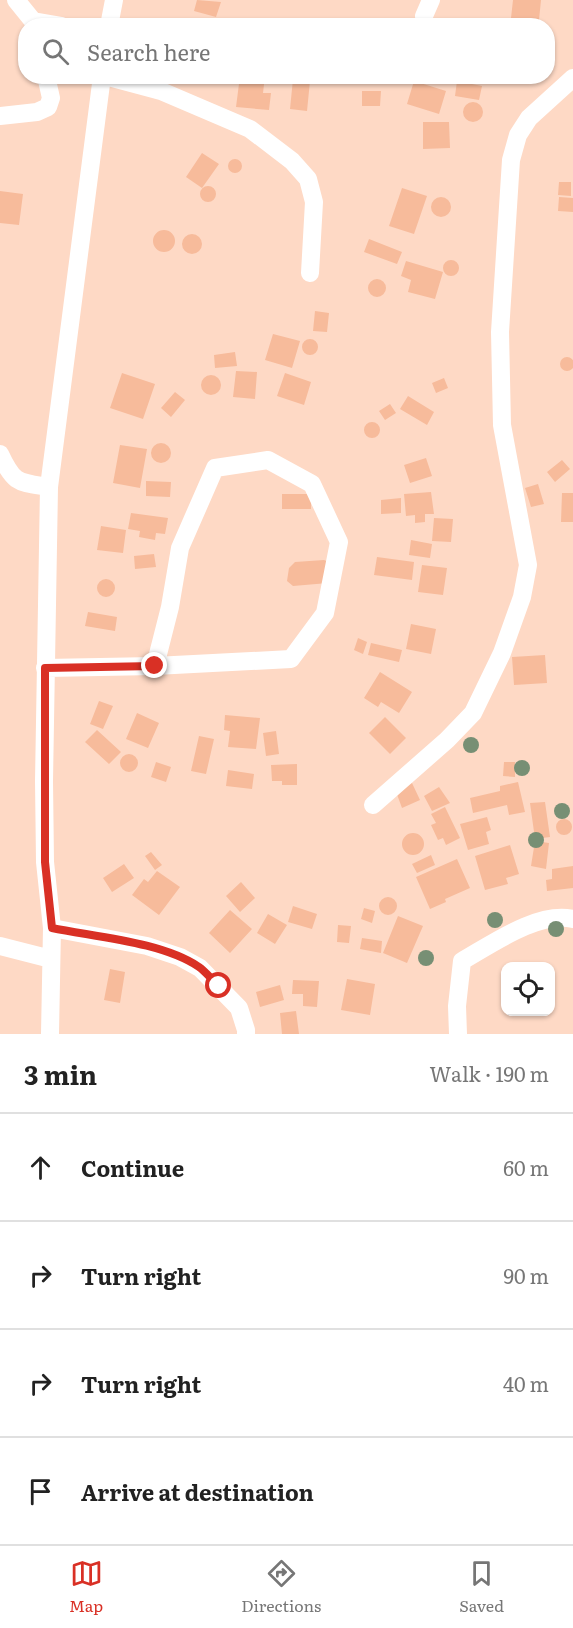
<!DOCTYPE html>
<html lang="en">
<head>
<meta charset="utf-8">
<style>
  :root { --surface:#fff; --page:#f2f2f2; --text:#222; --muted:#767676; --line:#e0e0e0; --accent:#d93025 }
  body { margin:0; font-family:Literata,serif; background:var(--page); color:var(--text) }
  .controls { position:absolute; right:18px; bottom:18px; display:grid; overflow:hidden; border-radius:12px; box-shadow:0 2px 4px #0004 }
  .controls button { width:54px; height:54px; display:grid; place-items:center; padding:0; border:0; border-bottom:2px solid var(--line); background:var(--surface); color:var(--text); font:30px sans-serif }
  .stop { position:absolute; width:18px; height:18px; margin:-14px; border:4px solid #d93025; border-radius:50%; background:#fff }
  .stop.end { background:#d93025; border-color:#fff; box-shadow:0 2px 6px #0008 }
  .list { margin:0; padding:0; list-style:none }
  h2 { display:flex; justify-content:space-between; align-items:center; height:78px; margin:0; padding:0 24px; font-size:26px }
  h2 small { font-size:20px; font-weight:400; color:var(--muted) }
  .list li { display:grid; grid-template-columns:39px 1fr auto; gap:18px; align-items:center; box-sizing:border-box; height:108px; padding:0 24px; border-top:2px solid var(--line) }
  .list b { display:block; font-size:22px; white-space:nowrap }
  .list em { font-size:20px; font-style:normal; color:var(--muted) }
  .icon { flex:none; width:33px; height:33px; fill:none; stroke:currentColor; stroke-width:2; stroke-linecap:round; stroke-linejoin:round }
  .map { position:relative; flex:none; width:573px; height:1034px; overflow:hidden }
  .search { position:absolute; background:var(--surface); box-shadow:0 2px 4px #0004; left:18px; right:18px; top:18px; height:66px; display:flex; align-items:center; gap:15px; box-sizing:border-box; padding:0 21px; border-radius:24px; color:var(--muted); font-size:22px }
  .sheet { height:510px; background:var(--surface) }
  nav { display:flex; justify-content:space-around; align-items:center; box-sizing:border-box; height:84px; border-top:2px solid var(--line); background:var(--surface); font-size:16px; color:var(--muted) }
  nav a { display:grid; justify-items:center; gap:3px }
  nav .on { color:var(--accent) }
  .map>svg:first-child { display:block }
</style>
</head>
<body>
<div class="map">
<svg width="573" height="1034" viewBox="0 0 573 1034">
  <rect width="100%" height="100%" fill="#fed9c5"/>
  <path fill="#f7bb9b" d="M197,0L221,2L216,17L194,11Z
    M513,0H541L539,20L511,18Z
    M240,76H265L263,93H271L269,110L236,107Z
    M293,79L310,81L307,111L290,109Z
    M414,81L446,91L439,114L407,104Z
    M457,81L482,86L479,100L455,96Z
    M362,91H381L380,106H362Z
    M463 112a10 10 0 1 1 20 0a10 10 0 1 1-20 0Z
    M423,122H449L450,148L423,149Z
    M202,153L219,164L202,188L186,177Z
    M228 166a7 7 0 1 1 14 0a7 7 0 1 1-14 0Z
    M559,182H571V196L558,195Z
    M200 194a8 8 0 1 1 16 0a8 8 0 1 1-16 0Z
    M402,188L427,196L414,234L389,226Z
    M0,191L23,194L19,225L0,223Z
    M431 207a10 10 0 1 1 20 0a10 10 0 1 1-20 0Z
    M559,197L573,198V212L558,211Z
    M153 241a11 11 0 1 1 22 0a11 11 0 1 1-22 0Z
    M182 244a10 10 0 1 1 20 0a10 10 0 1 1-20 0Z
    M369,239L402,252L397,264L364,252Z
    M443 268a8 8 0 1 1 16 0a8 8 0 1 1-16 0Z
    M406,261L443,272L435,299L408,292L411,280L401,276Z
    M368 288a9 9 0 1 1 18 0a9 9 0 1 1-18 0Z
    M315,311L329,313L327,332L313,331Z
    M273,334L300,341L292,368L265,360Z
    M302 347a8 8 0 1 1 16 0a8 8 0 1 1-16 0Z
    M235,352L237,366L215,368L214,355Z
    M560 364a7 7 0 1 1 14 0a7 7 0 1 1-14 0Z
    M236,371L257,372L255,399L233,397Z
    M122,373L155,384L143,419L110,408Z
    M285,373L311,382L304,405L277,396Z
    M201 385a10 10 0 1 1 20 0a10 10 0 1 1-20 0Z
    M444,378L448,388L436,393L432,383Z
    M175,392L185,400L171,417L161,408Z
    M408,396L434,412L427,425L400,409Z
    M390,404L396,413L385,420L379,411Z
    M364 430a8 8 0 1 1 16 0a8 8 0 1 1-16 0Z
    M151 453a10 10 0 1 1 20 0a10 10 0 1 1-20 0Z
    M120,445L147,449L140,488L113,483Z
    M426,458L432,476L410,483L404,465Z
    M562,460L570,469L555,482L547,472Z
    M146,481L171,482L170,497L146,496Z
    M538,484L544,504L531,507L525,488Z
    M431,492L434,514H425V522L415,523V515L406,516L404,494Z
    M562,493H573V522H561Z
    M282,494H311V509H282Z
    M401,498V513L381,514V500Z
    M131,513L168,518L165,534L156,533L155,540L139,537L140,531L128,529Z
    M434,518L453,519L451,542L432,541Z
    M101,526L126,530L123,553L97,550Z
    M411,540L432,544L430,558L409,555Z
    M154,554L156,567L135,569L134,556Z
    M377,557L414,562L412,580L374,575Z
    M324,560L329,562L328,583L293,586L287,581L289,568L295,562Z
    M422,565L447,568L443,595L418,592Z
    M97 588a9 9 0 1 1 18 0a9 9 0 1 1-18 0Z
    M88,612L117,617L115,631L85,626Z
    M411,624L436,629L431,654L406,649Z
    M358,638L367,642L363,654L354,650Z
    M371,643L402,650L399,662L368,655Z
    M545,655L547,683L514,685L512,657Z
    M380,672L412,692L399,713L381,702L378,707L364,698Z
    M99,701L113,706L103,729L90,724Z
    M137,713L159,723L148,748L126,739Z
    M225,715L260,718L256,749L228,747L230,731L224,730Z
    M385,717L406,738L390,754L369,733Z
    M97,730L121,752L109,764L85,742Z
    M276,731L279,754L266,756L263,733Z
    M199,736L214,739L206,774L191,771Z
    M120 763a9 9 0 1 1 18 0a9 9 0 1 1-18 0Z
    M156,762L171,767L166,782L151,777Z
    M504,762H515V777L503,776Z
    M297,764V785H282V781H272L271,765Z
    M228,770L254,774L252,789L226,786Z
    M518,782L525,812L509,815L507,805L473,813L470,798L500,791V786Z
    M412,783L420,800L402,808L395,789Z
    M439,787L450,803L432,811L424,796Z
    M545,802L550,837L535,839L530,803Z
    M445,807L460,838L446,845L443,838L438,840L431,825L436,823L431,814Z
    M487,817L491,830L486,832L489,844L468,850L460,824Z
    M556 827a8 8 0 1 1 16 0a8 8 0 1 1-16 0Z
    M402 844a11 11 0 1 1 22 0a11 11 0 1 1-22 0Z
    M535,841L549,843L546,869L531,866Z
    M510,845L519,874L506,878L508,884L485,890L475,856Z
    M151,852L162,865L155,870L145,856Z
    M431,855L435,865L417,873L412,864Z
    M457,859L470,888L445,899L446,902L430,909L416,877Z
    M124,864L134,878L112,892L103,878Z
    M573,866V888L547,891L546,880L552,879V869Z
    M157,871L180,887L159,915L132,895L144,879L148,882Z
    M241,882L255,898L240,912L226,896Z
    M379 906a9 9 0 1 1 18 0a9 9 0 1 1-18 0Z
    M293,906L317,914L312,929L288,922Z
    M364,908L375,911L372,923L361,919Z
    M230,910L252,929L230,953L209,933Z
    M268,914L287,925L275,944L257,933Z
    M398,916L423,926L407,963L383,953Z
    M338,925L351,926L349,943L337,942Z
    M362,938L382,941L381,953L360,949Z
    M110,969L125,972L120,1003L104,1000Z
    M347,979L375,984L370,1015L341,1010Z
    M293,980L319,981L317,1007L303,1006V994H292Z
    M280,985L284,1000L260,1007L256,992Z
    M296,1011L299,1034H282L280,1013Z"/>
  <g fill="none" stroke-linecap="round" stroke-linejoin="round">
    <path stroke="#fff" stroke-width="18" d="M16,0L33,21L62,26
      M424,16L431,0
      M109,26L114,0
      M105,76L161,91L250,129L292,161L308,179L314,202L310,273
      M0,116L37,112L48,107L51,98L46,76
      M0,454C14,484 18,482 49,487
      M45,668L155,666L291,659L325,613L339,542L312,484L268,460L215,468L180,548L170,607L155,666
      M373,805L447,740L473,713L502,653L522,597L528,565L502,425L500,332L511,160L518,135L529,118L573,78
      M52,928L147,946L180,957L200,968L239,1008L246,1030V1034
      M0,946L51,959
      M50,1034L52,928L45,862L44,781L49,487L102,76
      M458,1034L457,1006L462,961C492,944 538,911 573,919"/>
  </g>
  <g fill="#778f74">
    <circle cx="471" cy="745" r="8"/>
    <circle cx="522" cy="768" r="8"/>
    <circle cx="562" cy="811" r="8"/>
    <circle cx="536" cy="840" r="8"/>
    <circle cx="495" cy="920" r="8"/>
    <circle cx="556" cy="929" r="8"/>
    <circle cx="426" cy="958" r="8"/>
  </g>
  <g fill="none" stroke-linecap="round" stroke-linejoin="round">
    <path stroke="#d93025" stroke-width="8" d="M155,666L45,668V862L52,928C96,937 162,942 199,967C206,972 212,980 219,986"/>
  </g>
</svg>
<div class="controls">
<button><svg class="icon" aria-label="locate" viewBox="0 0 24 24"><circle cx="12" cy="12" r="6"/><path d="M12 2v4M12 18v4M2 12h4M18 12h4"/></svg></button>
</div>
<div class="stop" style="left:219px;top:986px"></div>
<div class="stop end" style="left:155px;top:666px"></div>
<div class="search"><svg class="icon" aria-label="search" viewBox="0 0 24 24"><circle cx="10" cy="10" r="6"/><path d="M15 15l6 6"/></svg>Search here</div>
</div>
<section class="sheet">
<h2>3 min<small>Walk · 190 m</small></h2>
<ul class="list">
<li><svg class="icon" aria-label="ahead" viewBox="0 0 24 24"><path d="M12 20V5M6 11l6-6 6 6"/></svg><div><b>Continue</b></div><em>60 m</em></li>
<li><svg class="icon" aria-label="right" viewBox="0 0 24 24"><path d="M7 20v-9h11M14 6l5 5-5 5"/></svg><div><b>Turn right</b></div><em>90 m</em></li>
<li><svg class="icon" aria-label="right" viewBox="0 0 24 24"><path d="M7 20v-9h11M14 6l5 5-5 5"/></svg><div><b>Turn right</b></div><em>40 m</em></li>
<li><svg class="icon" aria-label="arrive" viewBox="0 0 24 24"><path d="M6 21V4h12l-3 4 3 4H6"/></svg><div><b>Arrive at destination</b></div></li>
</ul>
</section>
<nav>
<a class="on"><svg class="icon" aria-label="map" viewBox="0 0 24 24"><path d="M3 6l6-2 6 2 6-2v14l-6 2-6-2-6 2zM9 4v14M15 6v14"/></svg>Map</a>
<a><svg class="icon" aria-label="directions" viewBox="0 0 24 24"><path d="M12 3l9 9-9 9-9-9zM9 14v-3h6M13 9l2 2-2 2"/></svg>Directions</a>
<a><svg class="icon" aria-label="saved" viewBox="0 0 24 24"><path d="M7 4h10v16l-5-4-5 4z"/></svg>Saved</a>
</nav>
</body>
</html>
